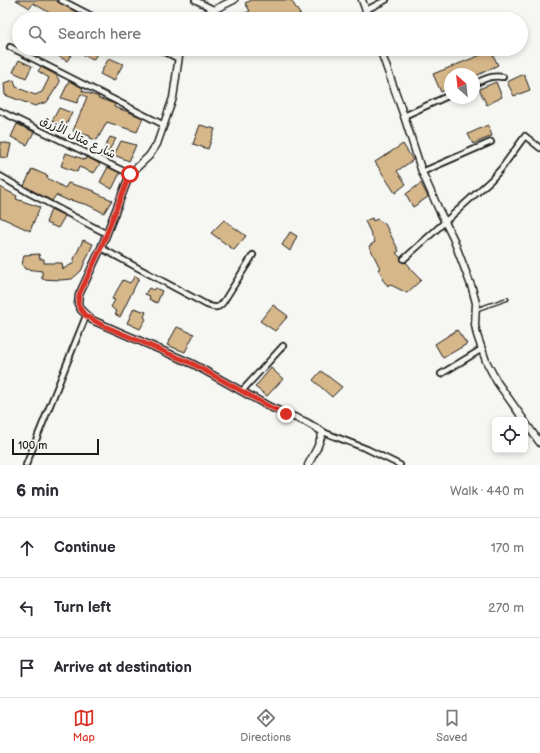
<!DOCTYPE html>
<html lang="en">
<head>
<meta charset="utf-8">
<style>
  :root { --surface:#fff; --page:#f2f2f3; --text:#2b2b33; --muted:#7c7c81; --line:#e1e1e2; --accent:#d93025 }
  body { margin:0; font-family:"Balsamiq Sans","Playpen Sans Arabic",sans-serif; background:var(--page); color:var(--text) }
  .controls { position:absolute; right:12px; bottom:12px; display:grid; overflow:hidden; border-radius:6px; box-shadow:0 2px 6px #0003 }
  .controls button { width:36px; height:36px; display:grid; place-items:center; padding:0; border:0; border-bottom:1px solid var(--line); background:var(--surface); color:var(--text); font:20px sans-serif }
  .compass { position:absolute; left:444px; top:68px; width:36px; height:36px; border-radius:50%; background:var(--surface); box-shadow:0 2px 6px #0003; rotate:333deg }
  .scale { position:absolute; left:12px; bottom:10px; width:87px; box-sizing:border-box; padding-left:4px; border:2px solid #1c1c1c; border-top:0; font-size:11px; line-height:14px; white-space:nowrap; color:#1c1c1c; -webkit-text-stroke:3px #f6f6f2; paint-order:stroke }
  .stop { position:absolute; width:12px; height:12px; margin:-9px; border:3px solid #d93025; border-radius:50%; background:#fff }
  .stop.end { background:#d93025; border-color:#fff; box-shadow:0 1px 4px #0008 }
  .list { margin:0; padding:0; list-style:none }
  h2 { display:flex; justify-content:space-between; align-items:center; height:52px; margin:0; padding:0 16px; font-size:17px }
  h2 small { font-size:13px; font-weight:400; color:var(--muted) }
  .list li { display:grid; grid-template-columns:26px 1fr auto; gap:12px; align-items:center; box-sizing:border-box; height:60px; padding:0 16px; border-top:1px solid var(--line) }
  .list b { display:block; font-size:15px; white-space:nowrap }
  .list em { font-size:13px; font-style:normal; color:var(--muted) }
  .icon { flex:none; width:22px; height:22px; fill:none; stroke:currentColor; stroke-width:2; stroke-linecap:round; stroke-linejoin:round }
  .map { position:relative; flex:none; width:540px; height:465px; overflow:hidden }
  .search { position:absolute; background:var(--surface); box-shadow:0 2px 6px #0003; left:12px; right:12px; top:12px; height:44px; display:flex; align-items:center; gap:10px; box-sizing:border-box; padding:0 14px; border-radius:22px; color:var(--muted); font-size:15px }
  .sheet { height:232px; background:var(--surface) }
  nav { display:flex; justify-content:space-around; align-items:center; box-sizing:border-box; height:56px; border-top:1px solid var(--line); background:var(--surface); font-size:11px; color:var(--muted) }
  nav a { display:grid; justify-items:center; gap:2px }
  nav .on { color:var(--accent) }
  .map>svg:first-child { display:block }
</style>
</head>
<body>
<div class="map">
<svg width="540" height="465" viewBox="0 0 540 465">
  <rect width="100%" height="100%" fill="#f6f6f2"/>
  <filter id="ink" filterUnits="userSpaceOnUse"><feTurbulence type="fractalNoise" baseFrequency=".025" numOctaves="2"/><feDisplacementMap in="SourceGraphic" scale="8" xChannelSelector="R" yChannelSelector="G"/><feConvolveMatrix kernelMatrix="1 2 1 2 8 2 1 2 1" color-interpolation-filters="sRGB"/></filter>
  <g filter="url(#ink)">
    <path fill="#d6b789" stroke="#1c1c1c" d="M16,0H55L89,19H60L33,3L30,8Z
      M252,0H291L303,19H232L250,11L245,3Z
      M46,49H75L67,61Z
      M81,49H100L93,60L79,53Z
      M491,51L498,65L474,77V74H450V88L441,92L433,74Z
      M109,58L123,64L114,81L100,74Z
      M19,60L32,66L26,78L13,72Z
      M41,67L56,75L60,82L47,102L35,106L5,95L4,83L14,80L16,87L35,95L42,92L49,78L38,71Z
      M524,74L530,90L514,96L507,82Z
      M69,81L83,88L82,91L99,97L98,98L115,104L114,107L129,112L143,118L137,132L107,122L97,140L90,138V136L73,131L87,97L81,94L77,103L61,98Z
      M496,82L502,97L487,105L479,89Z
      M59,108L72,113L65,126L52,121Z
      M17,124L34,132L27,145L11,137Z
      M200,125L215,129L208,149L193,144Z
      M488,125L492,136L473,144L468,134Z
      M110,137L116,139L107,153L103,151Z
      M121,141L136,145L129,161L114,155Z
      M0,142L11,144L8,158L0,157Z
      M403,144L413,160L397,171L406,184L395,193L375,162Z
      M66,153L86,160L87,157L100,164L94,173L79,167L77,172L61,166Z
      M108,167L120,173L112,189L100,182Z
      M32,169L48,176L47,178L65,188L68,183L85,188L95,191L94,192L112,200L104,213L88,205L70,200L69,201L56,195L52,201L24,186Z
      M421,183L428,197L413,207L406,194Z
      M0,187L17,196L16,199L40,207L30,231L0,217Z
      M51,209L65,216L58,228L46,223Z
      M372,218L373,221L377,219L385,224L399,251L396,253L401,258L402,262H406L410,267L409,268L421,280L407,293L389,284L388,286L382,279L383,277L378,269L380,268L369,246L375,242L365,221Z
      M224,220L246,236L234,250L211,233Z
      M290,232L297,236L290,251L282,245Z
      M83,240L93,244L81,271L72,279L60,280L42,279V271L25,269L22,265L24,255L39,254L40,259H44V263H62L63,269L74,263V259Z
      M135,276L139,278L120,317L115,314L117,312L111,307L115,300L112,299L123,280L130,283Z
      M149,288L153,290L155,288L162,291L157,303L149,299L150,296L145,294Z
      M273,305L288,316L275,331L260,321Z
      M134,308L146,312L144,317L146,319L140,329L127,323Z
      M177,327L194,334L185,352L167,345Z
      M457,330L467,344L443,358L435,344Z
      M271,368L283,379L267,396L255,387Z
      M321,371L342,387L332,397L313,380Z"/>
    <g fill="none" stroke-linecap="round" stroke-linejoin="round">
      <defs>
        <path id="lane" d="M478,309L507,299"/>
        <path id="street" d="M61,0L98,19
          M195,0L213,9
          M366,10L386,0
          M10,47L164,125
          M159,49L179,59
          M474,84C485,79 491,75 503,77
          M0,111L130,174
          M404,116L450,95
          M422,172L491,142
          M0,176L31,194L107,234
          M101,248L207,305C215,308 219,309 224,301L253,255
          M404,259L491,180L501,169L525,136L540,148
          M441,374L482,349
          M242,391L283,346
          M323,432L367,449L400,465
          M26,465L86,316"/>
        <path id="secondary" d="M362,0L369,19
          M195,19L234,0
          M180,49L173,98L157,144L149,156L130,174L101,248L79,295L78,304L81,310L92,320L193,364L270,407L306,422L323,432L317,448L308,465
          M380,49L404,116L422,172L439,210L453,238L472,288L476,303L475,325L477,335L486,361L497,382L524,420
          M525,422L540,443"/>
      </defs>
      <use href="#lane" stroke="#1c1c1c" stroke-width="5"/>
      <use href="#street" stroke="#1c1c1c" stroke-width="8"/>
      <use href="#secondary" stroke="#1c1c1c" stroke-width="9"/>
      <use href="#lane" stroke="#f6f6f2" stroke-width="2"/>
      <use href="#street" stroke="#f6f6f2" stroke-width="4.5"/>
      <use href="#secondary" stroke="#f6f6f2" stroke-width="6"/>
    </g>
  </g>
  <g fill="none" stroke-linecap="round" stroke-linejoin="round" filter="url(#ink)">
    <path stroke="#d93025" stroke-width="5" d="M130,174L101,248L79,295L78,304L81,310L86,316L102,325L193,364L270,407L286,414"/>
  </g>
  <g text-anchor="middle" stroke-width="4" stroke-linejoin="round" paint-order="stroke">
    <g font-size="12" fill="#1c1c1c" stroke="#f6f6f2">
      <text transform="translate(78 137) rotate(26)" y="4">شارع متال الأزرق</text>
    </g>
  </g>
</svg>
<div class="controls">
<button><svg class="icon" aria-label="locate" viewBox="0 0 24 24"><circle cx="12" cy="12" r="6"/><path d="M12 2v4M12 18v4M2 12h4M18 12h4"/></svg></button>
</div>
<svg class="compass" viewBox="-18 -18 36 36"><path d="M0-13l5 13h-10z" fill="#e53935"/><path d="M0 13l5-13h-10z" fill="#7c7c81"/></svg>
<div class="scale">100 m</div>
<div class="stop" style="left:130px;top:174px"></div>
<div class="stop end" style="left:286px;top:414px"></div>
<div class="search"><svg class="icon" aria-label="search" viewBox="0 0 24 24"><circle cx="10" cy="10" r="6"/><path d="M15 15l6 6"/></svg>Search here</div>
</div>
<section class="sheet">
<h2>6 min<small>Walk · 440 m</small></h2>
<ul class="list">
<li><svg class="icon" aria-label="ahead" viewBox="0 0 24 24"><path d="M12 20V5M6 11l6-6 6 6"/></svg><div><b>Continue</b></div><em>170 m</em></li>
<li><svg class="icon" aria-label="left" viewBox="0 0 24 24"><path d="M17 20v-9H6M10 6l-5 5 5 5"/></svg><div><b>Turn left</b></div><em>270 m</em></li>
<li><svg class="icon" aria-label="arrive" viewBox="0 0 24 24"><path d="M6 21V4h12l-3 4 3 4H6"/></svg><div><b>Arrive at destination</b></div></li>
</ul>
</section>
<nav>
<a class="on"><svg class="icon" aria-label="map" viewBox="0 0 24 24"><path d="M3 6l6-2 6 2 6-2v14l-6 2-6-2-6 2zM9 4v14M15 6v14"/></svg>Map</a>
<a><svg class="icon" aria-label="directions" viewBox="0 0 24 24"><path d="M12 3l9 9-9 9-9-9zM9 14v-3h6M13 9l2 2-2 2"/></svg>Directions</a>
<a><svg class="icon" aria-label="saved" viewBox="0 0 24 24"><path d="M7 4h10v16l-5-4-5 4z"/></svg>Saved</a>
</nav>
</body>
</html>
